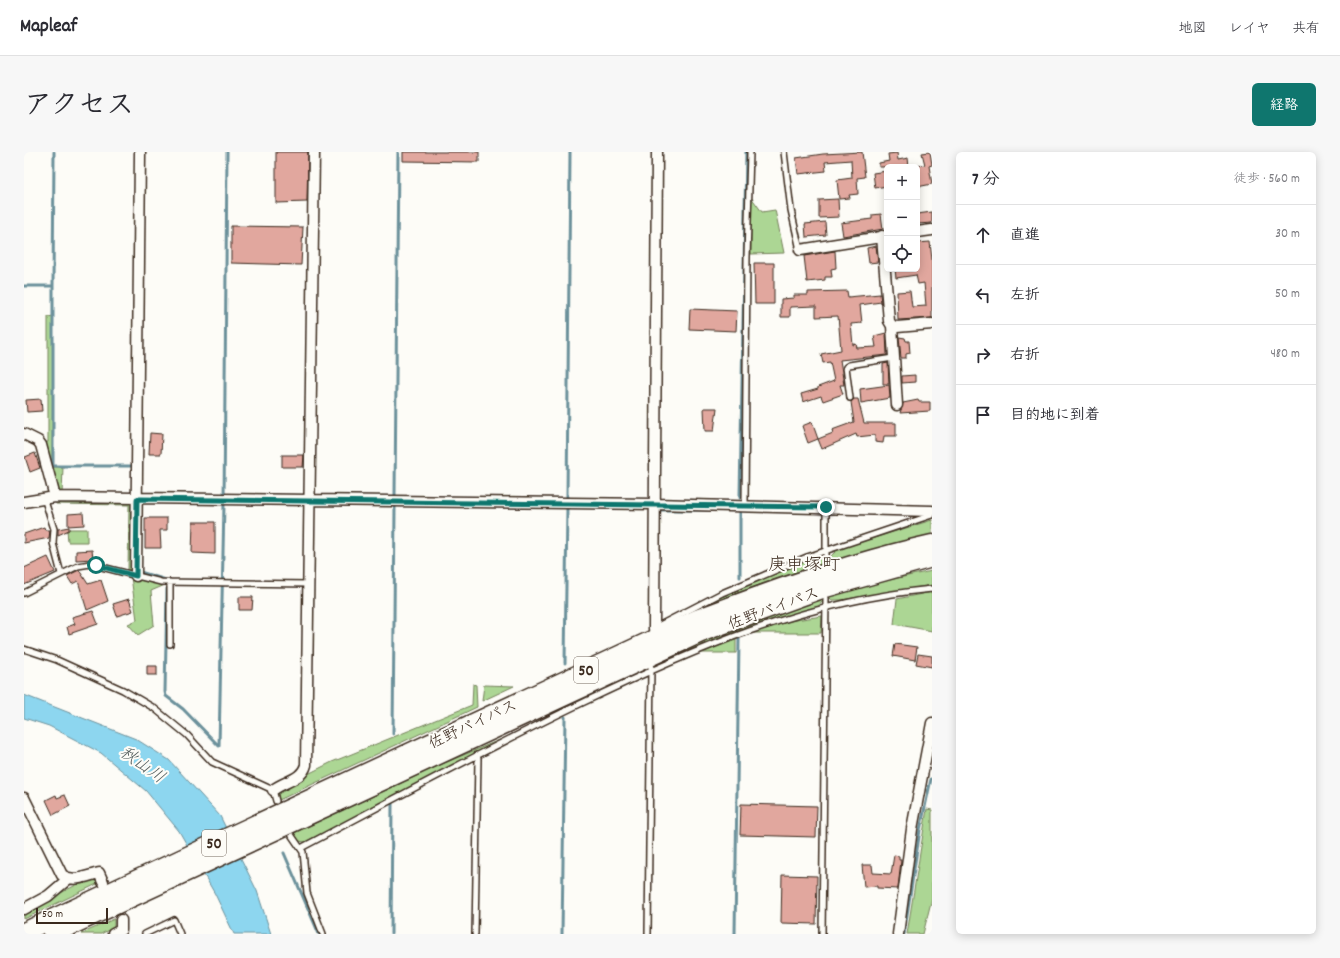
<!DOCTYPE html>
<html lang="ja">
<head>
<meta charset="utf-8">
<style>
  :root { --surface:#fff; --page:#f7f7f7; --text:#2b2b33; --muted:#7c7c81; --line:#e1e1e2; --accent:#0f766e }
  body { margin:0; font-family:Dekko,"Klee One",sans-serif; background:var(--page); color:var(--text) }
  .controls { position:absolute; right:12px; top:12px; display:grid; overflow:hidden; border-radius:6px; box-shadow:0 2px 10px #0003 }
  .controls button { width:36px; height:36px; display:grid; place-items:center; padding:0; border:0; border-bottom:1px solid var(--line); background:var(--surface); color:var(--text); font:20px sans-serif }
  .scale { position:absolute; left:12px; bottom:10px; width:72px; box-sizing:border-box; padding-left:4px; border:2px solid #3b2a1e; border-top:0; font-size:11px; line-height:14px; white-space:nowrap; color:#3b2a1e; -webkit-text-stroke:3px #fdfcf7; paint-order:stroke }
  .stop { position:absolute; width:12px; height:12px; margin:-9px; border:3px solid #0f766e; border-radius:50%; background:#fff }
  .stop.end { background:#0f766e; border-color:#fff; box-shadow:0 1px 4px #0008 }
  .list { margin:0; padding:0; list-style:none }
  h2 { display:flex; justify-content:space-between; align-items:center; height:52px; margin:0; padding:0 16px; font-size:17px }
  h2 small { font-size:13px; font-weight:400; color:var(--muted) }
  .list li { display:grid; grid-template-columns:26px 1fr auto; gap:12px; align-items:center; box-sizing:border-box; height:60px; padding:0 16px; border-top:1px solid var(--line) }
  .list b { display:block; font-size:15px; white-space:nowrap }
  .list em { font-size:13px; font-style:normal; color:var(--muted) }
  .icon { flex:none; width:22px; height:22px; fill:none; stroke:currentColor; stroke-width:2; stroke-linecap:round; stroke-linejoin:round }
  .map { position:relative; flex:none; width:908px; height:782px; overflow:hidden; border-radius:6px }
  header { display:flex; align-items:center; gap:24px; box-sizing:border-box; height:56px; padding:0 20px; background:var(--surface); border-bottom:1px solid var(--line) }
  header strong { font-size:19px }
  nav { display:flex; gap:22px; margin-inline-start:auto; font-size:14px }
  .intro { display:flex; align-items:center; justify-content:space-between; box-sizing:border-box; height:96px; padding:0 24px }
  h1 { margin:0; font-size:28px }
  .button { padding:10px 18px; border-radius:6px; background:var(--accent); color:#fff; font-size:14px; font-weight:700 }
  main { display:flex; gap:24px; padding:0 24px }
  aside { flex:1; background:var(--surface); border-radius:6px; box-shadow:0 2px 10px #0003 }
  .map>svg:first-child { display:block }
</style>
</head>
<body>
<header>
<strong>Mapleaf</strong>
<nav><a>地図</a><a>レイヤ</a><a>共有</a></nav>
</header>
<div class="intro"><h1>アクセス</h1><a class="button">経路</a></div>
<main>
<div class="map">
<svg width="908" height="782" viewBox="0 0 908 782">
  <rect width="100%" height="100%" fill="#fdfcf7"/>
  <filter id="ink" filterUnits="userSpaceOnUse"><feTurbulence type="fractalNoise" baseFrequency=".025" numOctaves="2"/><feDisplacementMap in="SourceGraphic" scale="8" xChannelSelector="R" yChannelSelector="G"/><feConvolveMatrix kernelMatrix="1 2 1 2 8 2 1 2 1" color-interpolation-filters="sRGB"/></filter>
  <g filter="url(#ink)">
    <path fill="#acd694" stroke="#748059" d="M727,45L738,60L751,58L760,101L727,102Z
      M29,164L28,315H39L38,342H35L20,291L24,290V165Z
      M31,349L108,350L107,419H104L105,353L32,352Z
      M908,368V385C854,398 800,410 748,428C712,441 678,456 643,471L699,444L784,408L795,405L799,408L804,407L813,398L824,394Z
      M43,377H63V390H44Z
      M908,419V433L817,448H808L806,446C800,447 798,449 795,454L709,481L634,510C721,468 814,437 908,419Z
      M107,425L141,433L127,439L130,473L114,483L104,472L113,468Z
      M908,440V479L870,472L873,447Z
      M798,464L797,481H728L765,469Z
      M712,487V501H677Z
      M621,517L524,565L521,564L475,583Z
      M449,532L452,533L453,555L255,648L254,640L286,621L308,610L448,553Z
      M460,533L490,534L458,549Z
      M497,579L281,690L275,689L270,681L418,612Z
      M903,657L908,658V746L899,782H883Z
      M69,728L75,731L0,767V760L54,732Z
      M90,767V775L77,782H57Z"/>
    <path fill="#8dd6ef" stroke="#6c919b" d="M0,543L112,587L145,608L196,664L233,739L247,782H210L191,742L155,679L122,639L77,601L25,574L0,566Z"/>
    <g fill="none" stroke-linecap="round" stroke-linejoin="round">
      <path stroke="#6c919b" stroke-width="3" d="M0,134H29V314H110
        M29,134L30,0
        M371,343L374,0
        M716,346L722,0
        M543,347L546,0
        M637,358H683
        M715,358H716V425
        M113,419L142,428
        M143,437L141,540L142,544L159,557L195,594
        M541,511L543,356
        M369,582L371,355
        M195,594L200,352L203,0
        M260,701L295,782
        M367,782L368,652
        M538,782L541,565
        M711,782L715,487
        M880,782L896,678L907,627"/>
    </g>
    <path fill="#e1a79e" stroke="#3b2a1e" d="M252,0H284L283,50L252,51Z
      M379,0H455V10L379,9Z
      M838,0L841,25L833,26L834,42L825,43L826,46L815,47L813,28L828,26L827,8L801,10L802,19L774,22L772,6L799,2Z
      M906,0L908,13L905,14L908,32L893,35V14L901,13L898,1Z
      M873,1L874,8L884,6L885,15H855V11L865,9L864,2Z
      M863,19V34L851,36L849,21Z
      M814,47L815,65L795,66V48Z
      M908,60V71L893,72V62Z
      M857,62L859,77L819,84L817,71L848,67V63Z
      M801,70L802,83L782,85L781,72Z
      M207,74L279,75L277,113L207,111Z
      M906,90L908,108V166L874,168L873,140L886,139L888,155L902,154L900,131L894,132L892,123L872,126L871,117H893V91Z
      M852,94L854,110L845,111L843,96Z
      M811,99L812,116L807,117L808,125H801V128L783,130L780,104Z
      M730,111H750V152H731Z
      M823,139L824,145L856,142L857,150L836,153L838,171L827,172L829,193L832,192L833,196L852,195L850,184L862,181L863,203L816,208L820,233H816L819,242L799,249L797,244L779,250L777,242L794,237V235L810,229L806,210L799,211L797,202L817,198L814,164L792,165V154L766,155V165H757V147L770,146V143H784V140Z
      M666,157L713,159L712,179L665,177Z
      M875,185L881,186L882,189H885L886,201L882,202V206H877Z
      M864,211L865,232H859V212Z
      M891,223V230L878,231V224Z
      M865,233L866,246L837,251L836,237Z
      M17,247L18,259L3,260L2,248Z
      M830,247H834L840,271H872V284H860L859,291L851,290V283L833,285L832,282L798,297L794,287L809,281L808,278L830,270L827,250Z
      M894,248L895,250H906V259L876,261L879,251Z
      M680,256H693L690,279H681Z
      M788,270L794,287L784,291L778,274Z
      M126,281L138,282L137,302H125Z
      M11,301L16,316L6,320L1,305Z
      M258,303H280L279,315H258Z
      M59,361L60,373L44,374V362Z
      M121,366H143V378H136L137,396H121Z
      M169,370H191V402L168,401Z
      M20,375L21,378H26L25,386L0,391V382Z
      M45,375V378L34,383V377Z
      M68,398L69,407L52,408V399Z
      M24,405L31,420L0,433V416Z
      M55,418L64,432L77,428L84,449L63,458L54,429L48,432L43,424Z
      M215,445H229L228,458H215Z
      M105,447L109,459L93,464L89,452Z
      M69,459L74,472L45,482L43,475L51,472L48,465Z
      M871,492L893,495L891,508L869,504Z
      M894,502L908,504V515L892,512Z
      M123,514H133V523H123Z
      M32,643L33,646L41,643L46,654L29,663L22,648Z
      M717,652L793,654L792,685L716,683Z
      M870,703L875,704V708H877L874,737L853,736V734L840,735L838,713H848L849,721L867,722Z
      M758,723L793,724L792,772L757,771Z"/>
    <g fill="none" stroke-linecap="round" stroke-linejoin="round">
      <defs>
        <path id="lane" d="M760,0L767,58L776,98
          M826,246L822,215L825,213L869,206
          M20,346L30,377L29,391L37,422
          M721,353L723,105L726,0
          M802,408V355
          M0,441L54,414L66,412L137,430L285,432
          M630,476L698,441L783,405L908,363
          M146,492V430
          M0,497L33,508L99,538L130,556L163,583L188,610L249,638L252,649
          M268,684L279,700L283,741L299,782
          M277,696C370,647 462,597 556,552C670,497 781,449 908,437
          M121,782L150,768L156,782
          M451,782L454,607L453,603
          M624,782L627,515
          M798,782L802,446"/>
        <path id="street" d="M893,80L908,78
          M858,84L865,169L868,174L873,175L908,172
          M776,98L863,84
          M868,174L873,253
          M0,282L14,289L17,293L31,345
          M0,350L31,345L630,352L908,359
          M112,424L116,0
          M631,486L630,476L633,0
          M249,638C260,629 278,628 282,613L290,0
          M0,646L38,723C49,731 63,724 75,721L79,730
          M0,757L24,744L44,727
          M89,782L97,778V768
          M874,782L888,677L908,571"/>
        <path id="highway" d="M0,780L673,467C750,437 827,410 908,392
          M29,782L681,479L798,437L908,406"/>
      </defs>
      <use href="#lane" stroke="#3b2a1e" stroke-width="8"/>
      <use href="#street" stroke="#3b2a1e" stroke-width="13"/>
      <use href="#highway" stroke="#3b2a1e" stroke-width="21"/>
      <use href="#lane" stroke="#fdfcf7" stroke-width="5"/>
      <use href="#street" stroke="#fdfcf7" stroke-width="10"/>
      <use href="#highway" stroke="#fdfcf7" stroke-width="18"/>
    </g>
  </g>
  <g fill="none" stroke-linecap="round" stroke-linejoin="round" filter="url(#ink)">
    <path stroke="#0f766e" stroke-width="5" d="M72,413L112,424L113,347L802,355"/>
  </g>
  <g text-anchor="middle" stroke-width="4" stroke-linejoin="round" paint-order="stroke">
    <g fill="#fdfcf7" stroke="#75695f" stroke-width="1">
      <rect x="550" y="505" width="24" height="26" rx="3"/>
      <rect x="178" y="678" width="24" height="26" rx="3"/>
    </g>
    <g font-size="15" font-weight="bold" fill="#3b2a1e">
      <text x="562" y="523">50</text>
      <text x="190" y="696">50</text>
    </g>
    <g font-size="16" fill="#3b2a1e" stroke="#fdfcf7">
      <text transform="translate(749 455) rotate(-20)" y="6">佐野バイパス</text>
      <text transform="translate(448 571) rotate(-25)" y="6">佐野バイパス</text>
    </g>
    <g font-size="17" font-style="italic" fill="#545e5d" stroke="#fdfcf7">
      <text transform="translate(119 612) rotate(35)" y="6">秋山川</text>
    </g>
    <g font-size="18" fill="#3b2a1e" stroke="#fdfcf7">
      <text x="780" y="418">庚申塚町</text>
    </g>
  </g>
</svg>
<div class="controls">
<button>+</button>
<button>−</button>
<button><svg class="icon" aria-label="locate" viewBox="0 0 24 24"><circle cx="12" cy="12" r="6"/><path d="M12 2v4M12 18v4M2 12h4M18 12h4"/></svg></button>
</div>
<div class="scale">50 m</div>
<div class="stop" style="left:72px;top:413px"></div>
<div class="stop end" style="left:802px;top:355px"></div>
</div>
<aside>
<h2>7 分<small>徒歩 · 560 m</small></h2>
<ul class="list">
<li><svg class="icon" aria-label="ahead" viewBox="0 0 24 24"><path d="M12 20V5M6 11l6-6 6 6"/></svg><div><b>直進</b></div><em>30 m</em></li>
<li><svg class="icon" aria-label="left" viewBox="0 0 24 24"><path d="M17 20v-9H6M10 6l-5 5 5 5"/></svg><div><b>左折</b></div><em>50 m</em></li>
<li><svg class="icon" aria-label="right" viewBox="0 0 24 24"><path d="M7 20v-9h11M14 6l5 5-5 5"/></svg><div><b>右折</b></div><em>480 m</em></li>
<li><svg class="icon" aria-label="arrive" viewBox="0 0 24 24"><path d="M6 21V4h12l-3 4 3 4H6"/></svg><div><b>目的地に到着</b></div></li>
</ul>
</aside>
</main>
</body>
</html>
